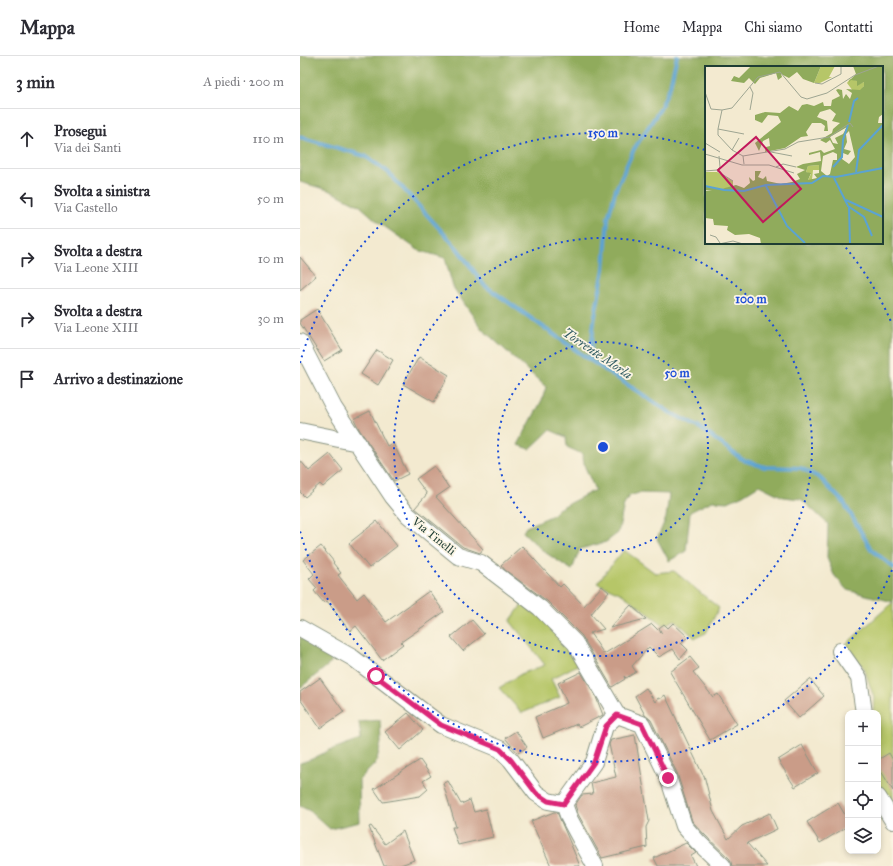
<!DOCTYPE html>
<html lang="it">
<head>
<meta charset="utf-8">
<style>
  :root { --surface:#fff; --page:#f2f2f3; --text:#2b2b33; --muted:#7c7c81; --line:#e1e1e2 }
  body { margin:0; font-family:"IM FELL Great Primer",serif; background:var(--page); color:var(--text) }
  .controls { position:absolute; right:12px; bottom:12px; display:grid; overflow:hidden; border-radius:8px; box-shadow:0 2px 6px #0003 }
  .controls button { width:36px; height:36px; display:grid; place-items:center; padding:0; border:0; border-bottom:1px solid var(--line); background:var(--surface); color:var(--text); font:20px sans-serif }
  .stop { position:absolute; width:12px; height:12px; margin:-9px; border:3px solid #db2777; border-radius:50%; background:#fff }
  .stop.end { background:#db2777; border-color:#fff; box-shadow:0 1px 4px #0008 }
  .list { margin:0; padding:0; list-style:none }
  h2 { display:flex; justify-content:space-between; align-items:center; height:52px; margin:0; padding:0 16px; font-size:17px }
  h2 small { font-size:13px; font-weight:400; color:var(--muted) }
  .list li { display:grid; grid-template-columns:26px 1fr auto; gap:12px; align-items:center; box-sizing:border-box; height:60px; padding:0 16px; border-top:1px solid var(--line) }
  .list b { display:block; font-size:15px; white-space:nowrap }
  .list p { margin:0; font-size:13px; white-space:nowrap; color:var(--muted) }
  .list em { font-size:13px; font-style:normal; color:var(--muted) }
  .icon { flex:none; width:22px; height:22px; fill:none; stroke:currentColor; stroke-width:2; stroke-linecap:round; stroke-linejoin:round }
  .map { position:relative; flex:none; width:593px; height:810px; overflow:hidden }
  header { display:flex; align-items:center; gap:24px; box-sizing:border-box; height:56px; padding:0 20px; background:var(--surface); border-bottom:1px solid var(--line) }
  header strong { font-size:19px }
  nav { display:flex; gap:22px; margin-inline-start:auto; font-size:14px }
  main { display:flex }
  aside { flex:1; background:var(--surface) }
  .map>svg:first-child { display:block }
</style>
</head>
<body>
<header>
<strong>Mappa</strong>
<nav><a>Home</a><a>Mappa</a><a>Chi siamo</a><a>Contatti</a></nav>
</header>
<main>
<aside>
<h2>3 min<small>A piedi · 200 m</small></h2>
<ul class="list">
<li><svg class="icon" aria-label="ahead" viewBox="0 0 24 24"><path d="M12 20V5M6 11l6-6 6 6"/></svg><div><b>Prosegui</b><p>Via dei Santi</p></div><em>110 m</em></li>
<li><svg class="icon" aria-label="left" viewBox="0 0 24 24"><path d="M17 20v-9H6M10 6l-5 5 5 5"/></svg><div><b>Svolta a sinistra</b><p>Via Castello</p></div><em>50 m</em></li>
<li><svg class="icon" aria-label="right" viewBox="0 0 24 24"><path d="M7 20v-9h11M14 6l5 5-5 5"/></svg><div><b>Svolta a destra</b><p>Via Leone XIII</p></div><em>10 m</em></li>
<li><svg class="icon" aria-label="right" viewBox="0 0 24 24"><path d="M7 20v-9h11M14 6l5 5-5 5"/></svg><div><b>Svolta a destra</b><p>Via Leone XIII</p></div><em>30 m</em></li>
<li><svg class="icon" aria-label="arrive" viewBox="0 0 24 24"><path d="M6 21V4h12l-3 4 3 4H6"/></svg><div><b>Arrivo a destinazione</b></div></li>
</ul>
</aside>
<div class="map">
<svg width="593" height="810" viewBox="0 0 593 810">
  <rect width="100%" height="100%" fill="#fcf5e5"/>
  <filter id="ink" filterUnits="userSpaceOnUse"><feTurbulence type="fractalNoise" baseFrequency=".025" numOctaves="2"/><feDisplacementMap in="SourceGraphic" scale="8" xChannelSelector="R" yChannelSelector="G"/><feConvolveMatrix kernelMatrix="1 2 1 2 8 2 1 2 1" color-interpolation-filters="sRGB"/></filter>
  <filter id="wash" filterUnits="userSpaceOnUse"><feTurbulence type="fractalNoise" baseFrequency=".012" numOctaves="4" result="noise"/><feDisplacementMap in="SourceGraphic" scale="16" xChannelSelector="R" yChannelSelector="G"/><feGaussianBlur stdDeviation="0.9" result="paint"/><feColorMatrix in="noise" values="0 0 0 0 0 0 0 0 0 0 0 0 0 0 0 0 0 1.4 0 .05"/><feComposite in="paint" operator="in"/></filter>
  <g filter="url(#wash)">
    <rect width="100%" height="100%" fill="#f3ead0"/>
    <path fill="#b6c668" stroke="#6a824e" d="M324,494L355,517L374,515L419,552L406,577L395,582L375,564L364,569L322,538L297,527Z
      M225,545L269,588L279,608L251,623L260,641L222,657L199,632L221,618L245,609L210,565Z
      M593,546V751L578,726V657H573L574,642L564,612L544,590Z"/>
    <path fill="#90ab5c" stroke="#587448" fill-rule="evenodd" d="M0,0H593V546L547,534L534,519L527,502L528,468L501,443L483,441L459,429L443,439L428,446L412,445L390,456L386,495L369,505L357,483L366,462L369,438L339,437L329,440L324,448L318,477L306,486L280,493L272,514L243,495L223,476L226,471L251,460L258,453L295,434L285,411L282,398L267,391L266,381L250,374L230,393L218,389L242,344L246,331L181,272L153,231L145,202L118,194L78,166L59,149L28,134L0,126ZM406,11H582V187H406Z
      M0,581L30,596L31,607L0,632Z
      M80,664L81,687L76,707L59,724L60,766L30,773L10,755L0,750V707L12,703L30,694L61,683L59,666Z"/>
    <g fill="none" stroke-linecap="round" stroke-linejoin="round">
      <path stroke="#5ba3d2" stroke-width="4" d="M0,81L65,100L88,116L157,192L184,229L290,304L369,356L400,372L443,404L465,411L501,412L520,422L544,447L571,493L593,511
        M290,304L294,265L304,213L308,162L316,133L334,93L360,53L370,30L377,0"/>
    </g>
    <g id="blocks">
      <path fill="#ca9c88" d="M0,201L16,220L0,234Z
        M17,253L42,294L24,305L0,267V264Z
        M77,294L93,304L78,329L61,318Z
        M119,301L149,319L134,346L103,328Z
        M70,355L87,390L93,387L108,418L94,425L59,373L54,363Z
        M30,398L43,414L23,431L20,428L5,441L0,436V404L9,415Z
        M134,410L149,432L136,441L183,493L180,497L163,491L115,452L127,438L116,423Z
        M77,465L97,490L69,512L49,487Z
        M21,490L34,506L33,507L41,517L38,519L57,543L64,537L86,566L129,535L144,556L101,586L103,588L82,604L56,570L50,575L27,545L24,547L14,535L17,532L9,523L14,518L3,504Z
        M222,490L260,531L263,528L284,550L302,530L309,536L291,558L304,573L290,577L304,598L352,568L362,578L359,572L364,568L368,572L373,567L388,581L381,587L388,594L380,603L373,593L359,601L349,591L332,610L336,616L326,622L324,620L325,623L312,631L282,580L247,545L205,514L201,509Z
        M331,549L346,563L310,572Z
        M172,564L184,578L163,595L151,581Z
        M390,601L399,612L393,616L413,641L418,638L437,668L410,684L370,616Z
        M281,616L296,641L303,659L279,671L277,668L243,682L235,661L267,647L258,627Z
        M20,622L44,656L20,672L0,643V636Z
        M510,623L524,640L499,662L484,645Z
        M346,632L355,646L358,642L360,643L365,639L403,719H404L413,755L428,783L442,770L470,757L477,773L447,787L467,810H432L430,803L405,779L392,765L377,717L351,664L345,659L335,640Z
        M108,657L123,674L100,694L85,676Z
        M216,675L227,691L218,697L205,682Z
        M335,679L349,765L346,771L347,791L302,802L278,758L275,749L282,739L293,738L291,727L316,721L309,688L311,684Z
        M502,689L518,717L495,731L478,704Z
        M589,697L593,704V735L578,710V704Z
        M120,704L131,720L123,725L128,733L120,740L83,746L74,733Z
        M148,725L161,748L170,744L174,756L186,753L193,781L158,789L152,771H156L143,727Z
        M538,747L548,764V770L520,787L507,766Z
        M254,756H257L280,810H251L231,765Z
        M71,770L85,788L103,775L114,804L98,810H84L69,771Z
        M386,787L396,797L391,800L396,810H358L354,802Z"/>
    </g>
  </g>
  <g filter="url(#ink)">
    <use href="#blocks" fill-opacity="0" stroke="#899482" stroke-width="1"/>
    <g fill="none" stroke-linecap="round" stroke-linejoin="round">
      <defs>
        <path id="street" d="M0,286L34,352L93,441L108,459L158,500L181,507L240,552L275,587L317,659
          M0,375L58,387
          M0,572L53,602L141,669L200,693L211,704L236,737L248,745L264,748
          M540,595L559,622L564,657
          M317,659L342,668L368,721L384,770L398,786L423,810
          M578,741L593,765
          M295,810L269,762L264,748L294,706L305,670L317,659"/>
      </defs>
      <use href="#street" stroke="#899482" stroke-width="18"/>
      <use href="#street" stroke="#fff" stroke-width="16"/>
    </g>
  </g>
  <g fill="none" stroke-linecap="round" stroke-linejoin="round" filter="url(#ink)">
    <path stroke="#db2777" stroke-width="5" d="M76,620L141,669L200,693L211,704L236,737L248,745L264,748L294,706L306,670L317,659L342,668L368,722"/>
  </g>
  <g fill="none" stroke="#1d4ed8" stroke-width="2" stroke-dasharray="2 4">
    <circle cx="303" cy="391" r="105"/>
    <circle cx="303" cy="391" r="209"/>
    <path d="M592 514A314 314 0 0 1 0 475M0 307A314 314 0 0 1 405 94M542 187A314 314 0 0 1 592 268"/>
  </g>
  <g text-anchor="middle" stroke-width="3.5" stroke-linejoin="round" paint-order="stroke">
    <g font-size="12" fill="#1f3d34" stroke="#fcf5e5">
      <text transform="translate(134 480) rotate(39)" y="4">Via Tinelli</text>
    </g>
    <g font-size="13" font-style="italic" fill="#315c63" stroke="#fcf5e5">
      <text transform="translate(298 297) rotate(34)" y="5">Torrente Morla</text>
    </g>
  </g>
  <g transform="translate(405 10)">
    <rect width="178" height="178" fill="#f3ead0"/>
    <path d="M116,0H130L124,11H127L115,17H109ZM145,13L153,15L152,19L159,16V20L156,24L148,25L142,17ZM114,99V104H108L107,114H103L106,108L101,106L103,100ZM0,106H12L28,115V121L16,123L0,119Z" fill="#b6c668"/>
    <path d="M46,0H116L109,17L98,13L92,6L84,12L76,8L77,11L73,14L71,7L55,12L50,18L44,12L39,17L26,15L29,10L34,12ZM148,0H178V48L174,51L173,57H178V178H56L55,172L44,168L30,169L22,164L23,160L9,159L8,153L0,152V125L7,124H0V119L16,123L31,119L39,122L45,117L44,111L48,115L50,114V105H56L53,111L58,113L61,110L62,115L76,118L87,116L95,113L92,108L100,104L91,101L98,98L116,95L115,86L104,89V87L116,84L119,87L130,83L125,74L121,77L115,74L127,67L128,63L135,57L127,55L131,48L125,43L115,46L112,51L122,55L123,65H119L120,60L116,57H107L101,66L103,70L96,71L80,82L60,86L61,81L65,80L64,72L58,75L54,85L50,77L76,56L73,50L63,49L57,57L50,54V49L60,46L75,47L84,40L93,45L97,39L102,38L109,40L118,36L119,40H126L127,34L135,30L131,24L133,23L137,24L138,33L141,28L145,33L147,27L141,23L155,24L159,20V16L152,20V15L146,14L144,16V15L151,8ZM142,61L138,68L130,72L133,78L128,77L125,71ZM144,65L150,91L144,98L137,93L138,87L143,89L146,85L139,83L142,76L141,68ZM128,86L132,88V94H128L125,108L122,110L116,105L118,90ZM114,99V107L109,108L112,112L103,114L106,107L101,106L103,100Z" fill="#90ab5c" fill-rule="evenodd"/>
    <path fill="none" stroke="#5ba3d2" stroke-width="2" d="M144,56L149,35L153,32M128,101L137,91L138,74L143,59M151,106L154,84L178,59M129,112L143,140L159,151L167,170M0,120L19,124L39,125L61,119L107,117L118,110L131,111L178,102M61,120L82,160L100,177M141,134L178,151M144,141L145,178"/>
    <path fill="none" stroke="#9ea592" stroke-width="1" d="M110,17L117,18L136,8V0M0,26L6,43L17,44M45,44L48,27L45,21M13,63L39,68M0,77L15,86M27,84L34,72M66,86L87,90M0,88L37,99H64L89,107M38,90L80,83L93,76L124,71L145,57L148,61M39,98L38,90L27,84L13,69V63L17,44L27,42L53,11L75,6L96,31L102,33L122,27L150,9L174,0M71,101L78,98L91,101M0,105L12,104L15,101L14,90M12,105L28,115M5,169L11,171L15,177M14,178L28,175L38,178"/>
    <path fill="#c2185b" fill-opacity="0.15" stroke="#c2185b" stroke-width="2" d="M51,71L96,123L58,156L13,104Z"/>
    <rect width="178" height="178" fill="none" stroke="#1f3d34" stroke-width="2"/>
  </g>
  <circle cx="303" cy="391" r="6" fill="#1d4ed8" stroke="#fcf5e5" stroke-width="2"/>
  <g font-size="12" text-anchor="middle" font-weight="bold" fill="#1d4ed8" stroke="#fcf5e5" stroke-width="3.5" stroke-linejoin="round" paint-order="stroke">
    <text x="303" y="81">150 m</text>
    <text x="451" y="247">100 m</text>
    <text x="377" y="321">50 m</text>
  </g>
</svg>
<div class="controls">
<button>+</button>
<button>−</button>
<button><svg class="icon" aria-label="locate" viewBox="0 0 24 24"><circle cx="12" cy="12" r="6"/><path d="M12 2v4M12 18v4M2 12h4M18 12h4"/></svg></button>
<button><svg class="icon" aria-label="layers" viewBox="0 0 24 24"><path d="M12 4l9 5-9 5-9-5zM3 14l9 5 9-5"/></svg></button>
</div>
<div class="stop" style="left:76px;top:620px"></div>
<div class="stop end" style="left:368px;top:722px"></div>
</div>
</main>
</body>
</html>
